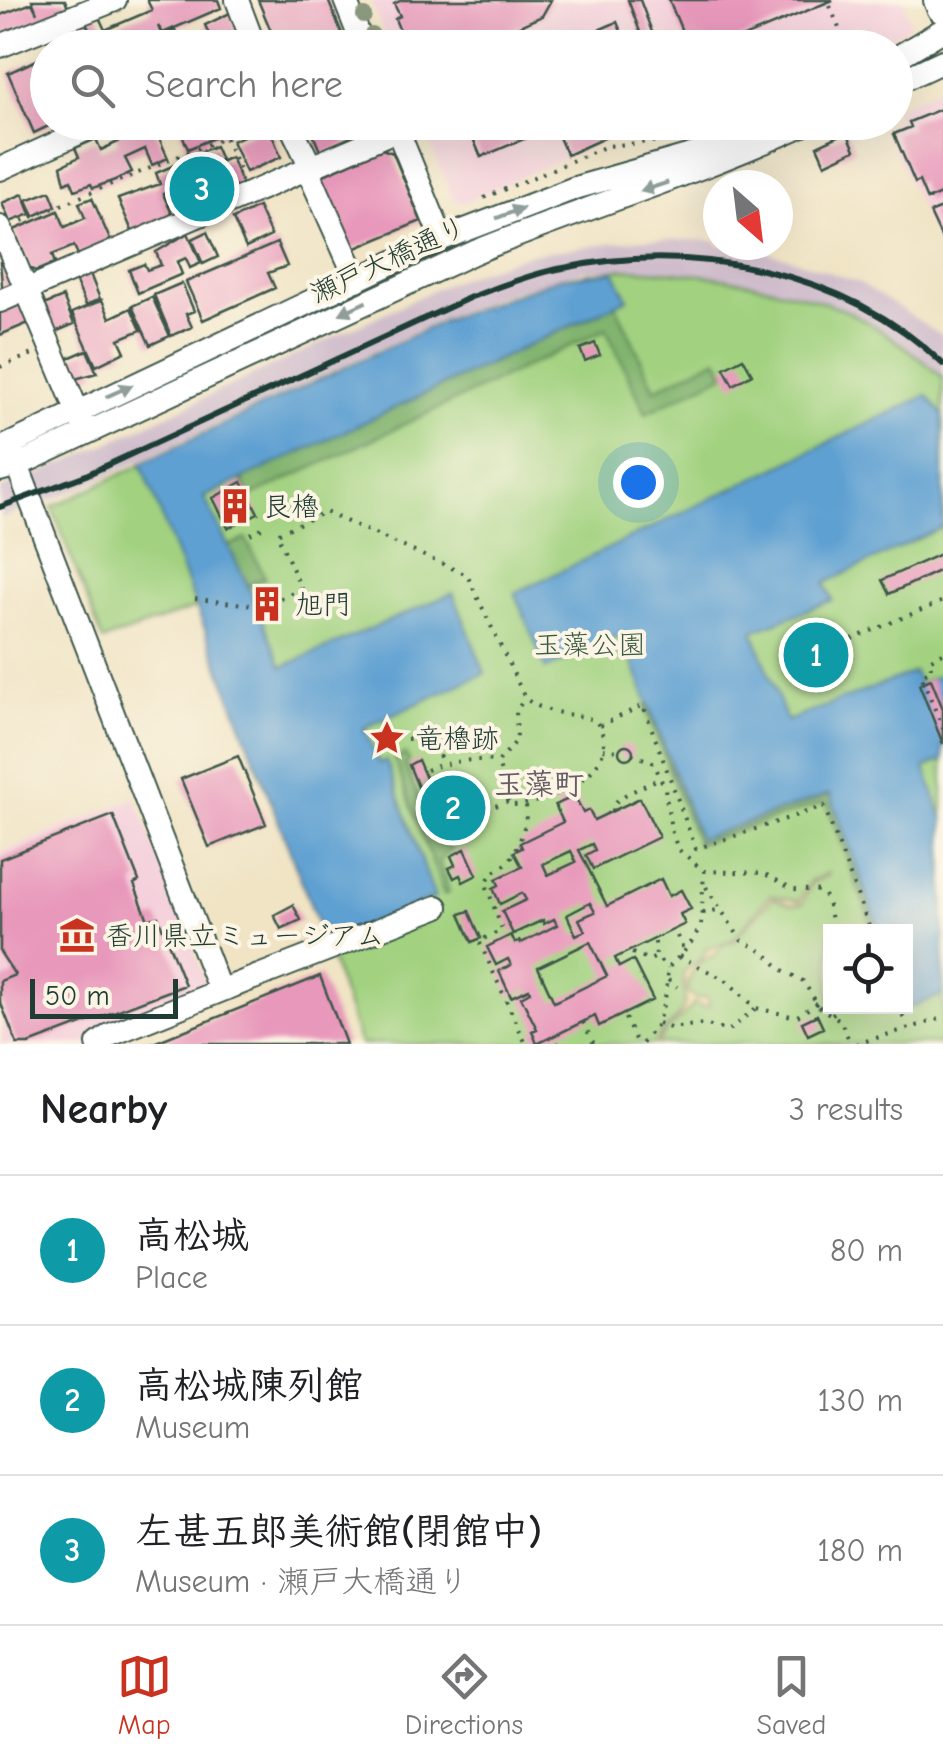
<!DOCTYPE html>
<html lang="en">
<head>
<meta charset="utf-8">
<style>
  :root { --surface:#fff; --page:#f2f2f2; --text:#202124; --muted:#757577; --line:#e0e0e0; --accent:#c8321e }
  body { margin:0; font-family:"Comic Neue","Klee One",sans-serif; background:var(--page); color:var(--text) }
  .controls { position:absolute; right:30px; bottom:30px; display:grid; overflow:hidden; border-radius:0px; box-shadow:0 10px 40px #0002 }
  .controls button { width:90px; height:90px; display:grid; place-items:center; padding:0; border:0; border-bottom:2px solid var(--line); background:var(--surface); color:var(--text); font:50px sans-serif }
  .compass { position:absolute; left:703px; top:170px; width:90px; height:90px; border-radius:50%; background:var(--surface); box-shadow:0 10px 40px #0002; rotate:152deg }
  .scale { position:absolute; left:30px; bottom:25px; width:148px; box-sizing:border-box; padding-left:10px; border:5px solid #1f3d34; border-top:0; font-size:28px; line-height:35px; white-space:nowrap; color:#1f3d34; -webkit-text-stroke:8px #fcf5e5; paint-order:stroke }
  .you { position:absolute; left:638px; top:482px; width:35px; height:35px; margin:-25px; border:8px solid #fff; border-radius:50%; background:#1a73e8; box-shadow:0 0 0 15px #1a73e833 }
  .badge { display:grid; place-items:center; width:65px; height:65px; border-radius:50%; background:var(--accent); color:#fff; font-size:32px; font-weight:700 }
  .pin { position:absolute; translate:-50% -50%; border:5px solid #fff; box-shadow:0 2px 10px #0006 }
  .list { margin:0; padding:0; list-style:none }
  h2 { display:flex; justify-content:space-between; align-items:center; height:130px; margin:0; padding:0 40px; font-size:42px }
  h2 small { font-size:32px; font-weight:400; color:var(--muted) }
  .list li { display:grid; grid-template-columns:65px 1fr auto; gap:30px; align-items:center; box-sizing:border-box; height:150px; padding:0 40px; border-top:2px solid var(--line) }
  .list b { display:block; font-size:38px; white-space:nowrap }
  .list p { margin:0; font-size:32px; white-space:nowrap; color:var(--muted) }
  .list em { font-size:32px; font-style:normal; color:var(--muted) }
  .icon { flex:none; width:55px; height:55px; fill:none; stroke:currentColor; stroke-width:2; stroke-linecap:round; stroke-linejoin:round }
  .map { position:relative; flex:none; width:943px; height:1044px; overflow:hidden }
  .search { position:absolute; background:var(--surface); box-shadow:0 10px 40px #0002; left:30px; right:30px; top:30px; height:110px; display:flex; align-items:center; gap:25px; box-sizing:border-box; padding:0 35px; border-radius:55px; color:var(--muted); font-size:38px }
  .sheet { height:580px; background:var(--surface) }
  nav { display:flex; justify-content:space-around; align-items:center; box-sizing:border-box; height:140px; border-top:2px solid var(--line); background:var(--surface); font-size:28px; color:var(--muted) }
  nav a { display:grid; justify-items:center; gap:5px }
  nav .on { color:var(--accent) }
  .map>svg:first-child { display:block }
</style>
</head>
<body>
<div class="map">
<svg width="943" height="1044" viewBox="0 0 943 1044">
  <rect width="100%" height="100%" fill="#fcf5e5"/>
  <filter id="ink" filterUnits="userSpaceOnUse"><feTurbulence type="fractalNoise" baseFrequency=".01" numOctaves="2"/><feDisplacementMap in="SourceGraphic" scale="20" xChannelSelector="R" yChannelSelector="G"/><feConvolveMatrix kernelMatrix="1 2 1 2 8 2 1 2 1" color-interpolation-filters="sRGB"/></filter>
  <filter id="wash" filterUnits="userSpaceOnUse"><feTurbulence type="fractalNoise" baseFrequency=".0048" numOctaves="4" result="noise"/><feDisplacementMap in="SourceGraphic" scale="40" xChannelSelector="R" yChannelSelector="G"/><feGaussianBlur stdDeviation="2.25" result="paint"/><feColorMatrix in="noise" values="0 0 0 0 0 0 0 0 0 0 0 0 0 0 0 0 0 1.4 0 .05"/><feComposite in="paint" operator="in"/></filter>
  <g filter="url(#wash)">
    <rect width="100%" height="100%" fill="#f0e4c5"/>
    <path fill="#f4cfdc" d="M370,0H903L911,22L903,31L870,47L390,48Z
      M938,88L943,95V258L882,123L896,122V107Z
      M421,123H642L463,203L453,199Z
      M136,798L208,988L105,1028L85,1044H2L0,853Z"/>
    <path fill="#d0bdcc" d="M642,239L705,240L718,242V245H735L786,257L860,283L943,336V378L901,343L829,304L621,269L582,271L513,291L451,315L83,487L0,519V489L72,460L457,279L529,254Z"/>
    <path fill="#a2d280" stroke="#60885a" stroke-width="2.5" fill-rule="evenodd" d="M621,269C690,271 760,281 826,303C864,315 915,352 943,378V1044H360L325,942L197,607L103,641L52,507L452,317L559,278ZM830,932H906V1006H830Z"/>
    <path fill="#81b46e" stroke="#507851" stroke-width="2.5" d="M616,305L655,389L718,358L725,374L646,413L606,329L250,497L242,479Z
      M246,539L265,578L248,586L228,546Z
      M648,705L699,839L830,795L879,931H874L826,802L697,844L645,706Z
      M405,754L409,760L406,766L418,797L425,798L451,850L439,862L449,892L444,895L394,759Z"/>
    <path fill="#eeda9e" stroke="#868c69" stroke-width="2.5" d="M828,873L829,875L812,883L802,904L791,905L773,898L737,936L736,941L724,944L714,956C699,958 687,976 687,992L696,999L707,997L710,1005L704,1007L694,1003C685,1020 665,1025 658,1044H654C660,1030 681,1019 684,1005C687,995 681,982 684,971L701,959L706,950L733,939L770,895L799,901L810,881Z"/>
    <path fill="#5fa0d2" stroke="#3f6e83" stroke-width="2.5" d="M614,271L628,299L204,497L252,594L282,667L453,593L485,673L364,728L379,763L386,760L435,898L325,942L141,463L452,317L559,278Z
      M927,395L943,415V527L825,583L833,600L753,631L787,721L914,672L919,684L943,674V760L925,768L943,819V995L907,1008L906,932L880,931L830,794L699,839L622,634L546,669L515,593Z"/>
    <g id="blocks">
      <path fill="#e899bb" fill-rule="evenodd" d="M32,0H65L68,8L0,36V15L32,3L37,13Z
        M147,0H218L221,8L163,33L158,26L167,48H66L92,36L85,21L98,15L105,30L152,10Z
        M258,0H328L348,48H278Z
        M402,0H551L542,16L488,40L492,48H407L395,19L400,16L394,4Z
        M628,0H640L658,48H646Z
        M669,0H833L717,48H689Z
        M230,13L241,38L215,48L205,25Z
        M617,22L628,48H557Z
        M175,30L183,48H169L164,36Z
        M48,55V122H57L34,133L8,73Z
        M943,108V193L927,200L919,181L915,183L894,134L911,127L909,122Z
        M136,122H152L168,158L152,165L145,149L125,158L132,172L115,180L93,188L91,184L75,190L71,180L65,183L61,166L79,157L75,148L96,139L101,150L118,142L115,134Z
        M177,122H206L213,138L188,149Z
        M209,122H229L232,129L215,137Z
        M308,122H376L374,131L322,156Z
        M466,122H562V123L481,157Z
        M585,122H639L567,155L558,135Z
        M268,125L281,157L246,172L232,141Z
        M847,132L855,150L825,164L817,146Z
        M215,146L221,160L203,167L197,153Z
        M382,149L393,153L421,221L349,251L317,178Z
        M231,157L242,184L220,193L208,167Z
        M189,159L198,179L163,194L173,216L133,233L118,199L160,184L156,173Z
        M205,180L211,193L199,199L193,185Z
        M50,191L56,206L34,216L27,200Z
        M23,194L31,214L10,222L2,203Z
        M92,198L111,242L78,255L74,246L52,255L55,263L36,271L30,269L14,230L58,211L65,227L85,218L79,203Z
        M258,207L271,236L246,248L233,219Z
        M943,207V241L930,213Z
        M207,232L218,257L203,264L192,239Z
        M188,233L201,263L190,268L186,258L177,262L182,274L138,293L129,270L144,264L147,270L161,265L156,252Z
        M277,243L287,266L268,273L275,288L203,320L186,282Z
        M5,260L14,282L3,295L0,262Z
        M90,274L100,299L86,305L75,280Z
        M182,283L194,311L186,314L192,327L171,336L154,295Z
        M63,297L74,324L55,332L44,305Z
        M152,297L170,336L150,345L132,306Z
        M102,300L110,318L131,308L141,330L119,339L125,352L96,366L72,313Z
        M18,305L26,308L31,322L0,335V313Z
        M595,343L600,355L585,361L580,349Z
        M87,350L97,373L75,379L66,359Z
        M743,358L752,374L733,385L724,368Z
        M242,482L258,513L228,528L213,498Z
        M940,554L943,569L889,594L882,580Z
        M931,679L943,709V744L919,684Z
        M619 752a7 7 0 1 1 14 0a7 7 0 1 1-14 0Z
        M238,756L266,824L209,847L181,779Z
        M418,760L428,783L418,787L409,765Z
        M575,796L583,813L589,810L594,820L640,798L659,837L593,869L586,855L595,850L592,844L579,850L607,906L661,879L669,896L681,890L691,909L680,914L685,924L615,958L619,967L633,960L653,1000L599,1026L595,1016L537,1044L532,1031L537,1029L521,997L530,992L529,989L511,997L499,971L511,965L508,959L496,965L487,947L511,935L515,943L520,941L521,943L557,925L554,919L544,924L543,920L513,934L502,911L526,900L522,893L500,904L493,888L499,885L496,879L522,867L514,852L522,848L520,843L563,822L555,805ZM571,851L576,862L548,875L543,864ZM590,903L595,912L579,919L585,931L576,935L567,915ZM590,942L607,976L554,1002L538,967Z
        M113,815L139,881L134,884L148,920L158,917L185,985L29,1044H17L0,1001V981L15,975L0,952V859Z
        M465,849L477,875L463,882L460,875L454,878L449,868L455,865L451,856Z
        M293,905L301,920L281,929L274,915Z
        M469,911L481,938L472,942L460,914Z
        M320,976L346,1044H151Z
        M817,1015L823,1028L808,1035L802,1022Z"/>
    </g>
  </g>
  <g filter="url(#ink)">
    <use href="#blocks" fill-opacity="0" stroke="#3e564a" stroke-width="2.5"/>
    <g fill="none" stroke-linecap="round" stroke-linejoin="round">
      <defs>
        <path id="minor" d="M237,0L255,48
          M345,0L364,48
          M0,46L115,0
          M896,58L943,30
          M896,83L943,61
          M289,122L311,167
          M394,122L442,239
          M307,168L357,280
          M0,169L103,122
          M0,227L82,422
          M0,301L397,130
          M0,449L442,239L575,188L712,149L769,122
          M12,452L220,991L110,1035L98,1044
          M0,470L18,465L475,252C586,207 700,173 809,122
          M220,991L437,907"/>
        <path id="highway" d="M940,0L943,7"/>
      </defs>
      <use href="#minor" stroke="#3e564a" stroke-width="26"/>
      <use href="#highway" stroke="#3e564a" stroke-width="36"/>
      <path stroke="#3e564a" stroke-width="4" stroke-dasharray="2.5 8" stroke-linecap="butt" d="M830,6L847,48
        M855,123L858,129
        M225,138L242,175
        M484,198L607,146L659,141
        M22,221L262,122
        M0,367L33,354
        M250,534L262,528
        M195,599L263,606
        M271,603L301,588L277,534L325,512L467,575L525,698C544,714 571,713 595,720C631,768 548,806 510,805L498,762L517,740L516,711L525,698
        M943,653L929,660L932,670L921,675L943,729
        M838,674L828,649L943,601
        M600,726L643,705L696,849L824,806L871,932
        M407,739L429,738L444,764
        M603,749L620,751
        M632,754L654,763L665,789L671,830L678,849L704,871L701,926L689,946L668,968L666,994L658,1023L642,1044
        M426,770C448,762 475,757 498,762
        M526,806C528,821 519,848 509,861C500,871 491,870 486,884L502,930L479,941L526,1044
        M475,810L490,808L509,801
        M613,811V804L625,795L660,778
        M704,871L763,873L793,889L821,891C832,904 826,918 838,932
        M706,887L741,940L764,952L781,969L803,981L820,1008L840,1020L851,1044
        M703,913L721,909
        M677,936L684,951
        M655,942L656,957
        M632,953L650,960L656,957L668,968
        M679,956L727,981L756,1008L796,1017L817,1003
        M668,980L677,987
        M899,1006L906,1025
        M832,1014L846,1006
        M625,1018L637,1044
        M583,1022L594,1044
        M658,1023L670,1028L704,1024L728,1031L756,1008
        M557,1043L559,1044
        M856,1044L943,1018"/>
      <use href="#minor" stroke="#fff" stroke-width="22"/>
      <use href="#highway" stroke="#fff" stroke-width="32"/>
      <path stroke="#1f3d34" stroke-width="6" d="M0,507L86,475L471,297C499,287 528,275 558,269C691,241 843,268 943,364"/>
    </g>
    <g fill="#8b997e">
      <circle cx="364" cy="16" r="8"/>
      <circle cx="372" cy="35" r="8"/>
    </g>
    <defs><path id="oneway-solid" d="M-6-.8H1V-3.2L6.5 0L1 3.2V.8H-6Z" transform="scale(2.5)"/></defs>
    <g fill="#8f9e9a">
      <use href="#oneway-solid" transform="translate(654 187) rotate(162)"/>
      <use href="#oneway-solid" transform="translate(510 213) rotate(-21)"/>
      <use href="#oneway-solid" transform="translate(353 308) rotate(155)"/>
      <use href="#oneway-solid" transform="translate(119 391) rotate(-24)"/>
    </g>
  </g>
  <defs>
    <symbol id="building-bare" viewBox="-9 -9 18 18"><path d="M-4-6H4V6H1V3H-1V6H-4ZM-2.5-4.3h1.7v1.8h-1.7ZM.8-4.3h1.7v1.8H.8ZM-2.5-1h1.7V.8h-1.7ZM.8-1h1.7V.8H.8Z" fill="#c8321e" stroke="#fcf5e5" stroke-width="2.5" paint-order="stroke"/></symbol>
    <symbol id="sight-bare" viewBox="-9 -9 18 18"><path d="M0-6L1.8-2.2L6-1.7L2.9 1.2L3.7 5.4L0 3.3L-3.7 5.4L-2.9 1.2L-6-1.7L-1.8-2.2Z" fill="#c8321e" stroke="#fcf5e5" stroke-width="2.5" paint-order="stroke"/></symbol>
    <symbol id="museum-bare" viewBox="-9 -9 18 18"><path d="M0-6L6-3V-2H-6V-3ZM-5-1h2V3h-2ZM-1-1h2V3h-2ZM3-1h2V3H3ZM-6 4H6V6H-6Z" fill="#c8321e" stroke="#fcf5e5" stroke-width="2.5" paint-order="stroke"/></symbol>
  </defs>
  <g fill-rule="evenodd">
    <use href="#building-bare" x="210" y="481" width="50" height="50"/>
    <use href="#building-bare" x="242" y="579" width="50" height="50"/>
    <use href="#sight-bare" x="362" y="713" width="50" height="50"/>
    <use href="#museum-bare" x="52" y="910" width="50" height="50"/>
  </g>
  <g text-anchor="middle" stroke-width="8" stroke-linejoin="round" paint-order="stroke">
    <g font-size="28" fill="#1f3d34" stroke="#fcf5e5">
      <text transform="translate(388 259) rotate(-25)" y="10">瀬戸大橋通り</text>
    </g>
    <g font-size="28" fill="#1f3d34" stroke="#fcf5e5" text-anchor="start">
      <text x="263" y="516">艮櫓</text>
      <text x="295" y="614">旭門</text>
      <text x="415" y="748">竜櫓跡</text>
      <text x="105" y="945">香川県立ミュージアム</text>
    </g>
    <g font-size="28" fill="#395b43" stroke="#fcf5e5">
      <text x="590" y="654">玉藻公園</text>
    </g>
    <g font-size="30" font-weight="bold" fill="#655d63" stroke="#fcf5e5">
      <text x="539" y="794">玉藻町</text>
    </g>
  </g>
</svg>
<div class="controls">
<button><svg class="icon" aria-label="locate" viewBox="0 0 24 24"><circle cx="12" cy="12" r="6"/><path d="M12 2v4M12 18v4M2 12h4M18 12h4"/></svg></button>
</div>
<svg class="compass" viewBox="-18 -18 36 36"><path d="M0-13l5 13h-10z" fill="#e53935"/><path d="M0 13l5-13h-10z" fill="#757577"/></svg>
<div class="scale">50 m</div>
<div class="you"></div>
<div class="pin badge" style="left:816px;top:655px;background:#0f9aa8">1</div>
<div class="pin badge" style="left:453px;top:808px;background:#0f9aa8">2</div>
<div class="pin badge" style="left:202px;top:189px;background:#0f9aa8">3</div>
<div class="search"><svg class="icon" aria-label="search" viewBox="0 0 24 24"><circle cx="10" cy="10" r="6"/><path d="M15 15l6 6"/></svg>Search here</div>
</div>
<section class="sheet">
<h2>Nearby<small>3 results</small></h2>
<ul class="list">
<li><span class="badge" style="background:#0f9aa8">1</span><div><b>高松城</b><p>Place</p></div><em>80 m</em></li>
<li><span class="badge" style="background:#0f9aa8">2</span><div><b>高松城陳列館</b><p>Museum</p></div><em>130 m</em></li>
<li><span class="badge" style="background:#0f9aa8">3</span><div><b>左甚五郎美術館(閉館中)</b><p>Museum · 瀬戸大橋通り</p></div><em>180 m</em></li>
</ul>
</section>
<nav>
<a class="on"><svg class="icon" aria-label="map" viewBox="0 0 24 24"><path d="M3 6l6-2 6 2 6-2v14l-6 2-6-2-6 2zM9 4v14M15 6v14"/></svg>Map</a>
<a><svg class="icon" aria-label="directions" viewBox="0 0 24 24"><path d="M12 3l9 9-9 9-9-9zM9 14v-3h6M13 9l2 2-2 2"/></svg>Directions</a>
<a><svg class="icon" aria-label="saved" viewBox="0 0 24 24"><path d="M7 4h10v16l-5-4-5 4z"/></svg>Saved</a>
</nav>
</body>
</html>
